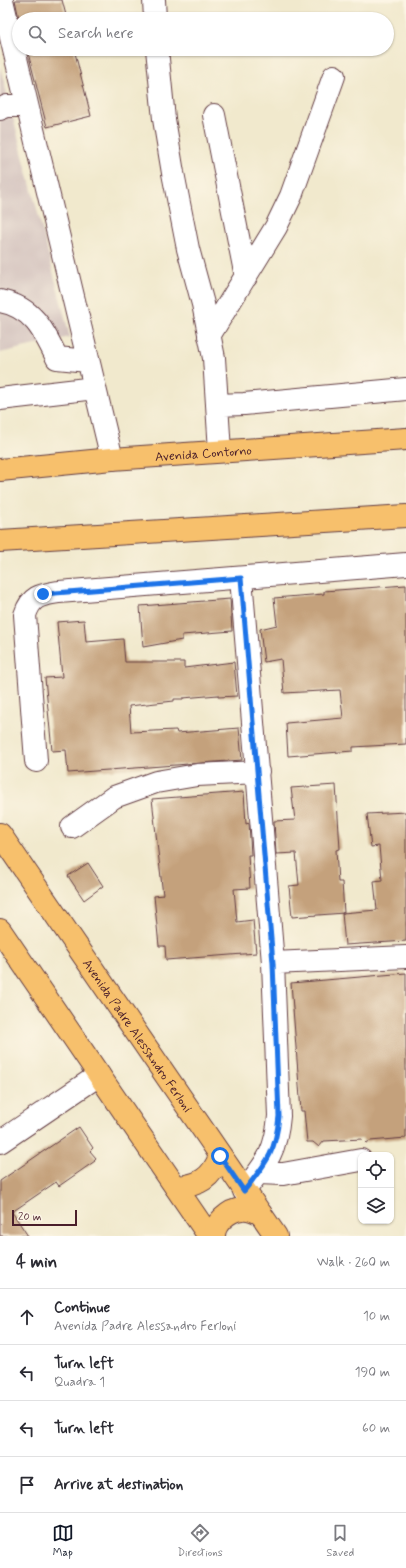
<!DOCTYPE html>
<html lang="en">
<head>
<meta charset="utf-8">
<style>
  :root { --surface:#fff; --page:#f2f2f3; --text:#2b2b33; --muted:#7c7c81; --line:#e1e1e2; --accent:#111827 }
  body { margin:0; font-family:Mynerve,sans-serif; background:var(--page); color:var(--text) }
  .controls { position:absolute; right:12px; bottom:12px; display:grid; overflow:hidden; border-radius:8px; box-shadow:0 1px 3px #0004 }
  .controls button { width:36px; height:36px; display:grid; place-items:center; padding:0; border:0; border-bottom:1px solid var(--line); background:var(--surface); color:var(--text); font:20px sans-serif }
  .scale { position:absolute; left:12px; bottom:10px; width:65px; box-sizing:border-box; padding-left:4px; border:2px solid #4a1f2b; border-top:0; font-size:11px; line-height:14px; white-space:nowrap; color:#4a1f2b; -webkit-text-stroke:3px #fcf5e5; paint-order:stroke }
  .stop { position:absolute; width:12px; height:12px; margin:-9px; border:3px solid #1a73e8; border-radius:50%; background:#fff }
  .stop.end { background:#1a73e8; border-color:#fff; box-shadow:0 1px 4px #0008 }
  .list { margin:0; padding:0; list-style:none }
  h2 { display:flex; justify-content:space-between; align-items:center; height:52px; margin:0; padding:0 16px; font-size:17px }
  h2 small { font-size:13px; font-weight:400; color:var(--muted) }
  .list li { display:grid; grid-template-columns:26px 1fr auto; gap:12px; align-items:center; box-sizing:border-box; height:56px; padding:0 16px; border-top:1px solid var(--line) }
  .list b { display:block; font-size:15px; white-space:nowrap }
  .list p { margin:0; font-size:13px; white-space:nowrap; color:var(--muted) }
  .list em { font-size:13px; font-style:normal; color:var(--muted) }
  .icon { flex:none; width:22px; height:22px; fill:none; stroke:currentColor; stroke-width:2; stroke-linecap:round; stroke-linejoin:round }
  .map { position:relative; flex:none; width:406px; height:1236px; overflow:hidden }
  .search { position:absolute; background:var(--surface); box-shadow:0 1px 3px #0004; left:12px; right:12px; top:12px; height:44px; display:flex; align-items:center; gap:10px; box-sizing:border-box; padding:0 14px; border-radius:22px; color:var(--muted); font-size:15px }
  .sheet { height:276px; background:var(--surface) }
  nav { display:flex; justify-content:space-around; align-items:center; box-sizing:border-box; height:56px; border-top:1px solid var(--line); background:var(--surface); font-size:11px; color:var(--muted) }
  nav a { display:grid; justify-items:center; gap:2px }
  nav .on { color:var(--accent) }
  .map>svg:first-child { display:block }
</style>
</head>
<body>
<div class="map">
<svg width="406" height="1236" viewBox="0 0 406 1236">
  <rect width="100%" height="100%" fill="#fcf5e5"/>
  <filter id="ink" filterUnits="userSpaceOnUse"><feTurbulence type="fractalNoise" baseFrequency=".025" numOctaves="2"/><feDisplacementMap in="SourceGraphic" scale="8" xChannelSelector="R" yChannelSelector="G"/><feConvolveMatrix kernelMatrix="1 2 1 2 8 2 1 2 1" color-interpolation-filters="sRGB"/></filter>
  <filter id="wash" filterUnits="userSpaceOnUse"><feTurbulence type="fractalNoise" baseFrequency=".012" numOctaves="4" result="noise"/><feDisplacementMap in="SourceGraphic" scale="16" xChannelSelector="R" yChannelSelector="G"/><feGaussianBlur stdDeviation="0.9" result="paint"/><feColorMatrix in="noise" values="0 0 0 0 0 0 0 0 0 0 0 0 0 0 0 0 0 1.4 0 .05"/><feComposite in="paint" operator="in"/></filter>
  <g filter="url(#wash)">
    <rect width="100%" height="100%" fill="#f1e9cd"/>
    <path fill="#d1c0bc" d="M0,67L70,337L0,353Z"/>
    <g id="blocks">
      <path fill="#c4a17b" d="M15,0H62L67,19H19Z
        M27,49H74L91,116L47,127Z
        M406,585V744L353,747V751L288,756L286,723L343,718L340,690L284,693L281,659L264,662L260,629L277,625L274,598L324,594V591Z
        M230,599L232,631L182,635V640L143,647L140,606Z
        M84,620L86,642L123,639L125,662H184V668L234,662L237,696L218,697V695L183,698V699H174V701L129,706L131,732L176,730L177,733L239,728L242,760L68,773L66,750L52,751L45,678L62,677L57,622Z
        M336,785L340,849L336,850L338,882H342L344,913L292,917L289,886L299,885L296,853L276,854L274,821L295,820L291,788Z
        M244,792L246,824L249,823L251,855H248L250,888L234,889L237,922L253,920L256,953L166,960L165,946H159L154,896L163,895L152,799Z
        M406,812V941L345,945L342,913L377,910L374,881L382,880L379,846L371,847L367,814Z
        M88,863L103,886L84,900L68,876Z
        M406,973V1138L370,1141L366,1143L362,1139L324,1141L319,1147L313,1142H307L304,1111H301L291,983Z
        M79,1127L93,1148L90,1151L96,1158L94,1160L95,1161L59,1186L56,1182L12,1212L28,1236H0V1181Z"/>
    </g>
  </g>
  <g filter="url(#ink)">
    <use href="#blocks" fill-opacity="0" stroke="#633d43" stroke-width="1"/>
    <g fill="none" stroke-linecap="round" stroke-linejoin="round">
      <defs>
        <path id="minor" d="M2,0L112,459
          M154,0L155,19
          M157,49L164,119L173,173L188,249L203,304L214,358L220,451
          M0,109L7,106H27
          M214,115L246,277
          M0,301C33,307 44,331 57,358L88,361
          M209,336L276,227L291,196L334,76
          M0,399L95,388
          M217,405L244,404L406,389
          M241,578L273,963L279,1116C276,1153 266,1163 244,1191
          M36,761L25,615C31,596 40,595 59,592L406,564
          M72,827L114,797L156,782L197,775L258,772
          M273,963L406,957
          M0,1142L99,1075
          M258,1173L283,1174L361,1160"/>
        <g id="major">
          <path id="s1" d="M0,470L112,459L406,439"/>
          <path d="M0,541L406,516"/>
          <path id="s2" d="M0,834L276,1236"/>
          <path d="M0,930L209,1236"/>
          <path d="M176,1187C199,1186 212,1178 220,1156"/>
          <path d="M214,1236C214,1223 229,1210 242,1209C249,1208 255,1211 261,1214"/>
        </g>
      </defs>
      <use href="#minor" stroke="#633d43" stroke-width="24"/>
      <use href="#major" stroke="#633d43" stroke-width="24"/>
      <use href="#minor" stroke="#fff" stroke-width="22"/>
      <use href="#major" stroke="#f7c06c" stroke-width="22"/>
    </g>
  </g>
  <g fill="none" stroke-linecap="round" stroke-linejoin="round" filter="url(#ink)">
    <path stroke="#1a73e8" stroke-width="5" d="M43,594L241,578L273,963L279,1116C276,1153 266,1163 244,1191L220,1156"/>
  </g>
  <g text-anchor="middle" stroke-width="4" stroke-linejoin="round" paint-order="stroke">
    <g font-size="13" fill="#4a1f2b" stroke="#fcf5e5">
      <text dy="5" stroke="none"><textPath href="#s1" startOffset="204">Avenida Contorno</textPath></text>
      <text dy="5" stroke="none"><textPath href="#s2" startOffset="244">Avenida Padre Alessandro Ferloni</textPath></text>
    </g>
  </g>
</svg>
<div class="controls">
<button><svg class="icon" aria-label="locate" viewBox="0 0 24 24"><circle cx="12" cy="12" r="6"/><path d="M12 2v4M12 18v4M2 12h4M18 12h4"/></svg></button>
<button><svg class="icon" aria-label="layers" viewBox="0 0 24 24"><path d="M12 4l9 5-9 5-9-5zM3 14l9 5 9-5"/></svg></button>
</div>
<div class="scale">20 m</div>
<div class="stop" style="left:220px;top:1156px"></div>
<div class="stop end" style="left:43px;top:594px"></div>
<div class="search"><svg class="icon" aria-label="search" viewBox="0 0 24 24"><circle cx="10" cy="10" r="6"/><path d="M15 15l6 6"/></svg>Search here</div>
</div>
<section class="sheet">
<h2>4 min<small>Walk · 260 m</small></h2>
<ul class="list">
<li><svg class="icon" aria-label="ahead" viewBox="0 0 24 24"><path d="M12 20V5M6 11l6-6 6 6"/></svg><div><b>Continue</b><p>Avenida Padre Alessandro Ferloni</p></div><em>10 m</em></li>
<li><svg class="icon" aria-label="left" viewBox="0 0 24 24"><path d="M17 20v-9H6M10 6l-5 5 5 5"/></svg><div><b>Turn left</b><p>Quadra 1</p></div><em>190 m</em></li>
<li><svg class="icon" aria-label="left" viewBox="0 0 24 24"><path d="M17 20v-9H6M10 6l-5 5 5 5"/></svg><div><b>Turn left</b></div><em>60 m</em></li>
<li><svg class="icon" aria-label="arrive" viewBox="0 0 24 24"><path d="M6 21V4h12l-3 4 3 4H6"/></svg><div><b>Arrive at destination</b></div></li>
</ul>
</section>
<nav>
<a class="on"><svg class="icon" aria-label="map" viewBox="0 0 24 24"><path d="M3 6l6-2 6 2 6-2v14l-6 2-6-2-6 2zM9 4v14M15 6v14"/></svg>Map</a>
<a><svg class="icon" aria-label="directions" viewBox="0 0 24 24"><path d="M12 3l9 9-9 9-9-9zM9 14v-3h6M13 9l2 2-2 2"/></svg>Directions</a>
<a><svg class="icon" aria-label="saved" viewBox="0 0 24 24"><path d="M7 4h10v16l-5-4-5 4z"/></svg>Saved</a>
</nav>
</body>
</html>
